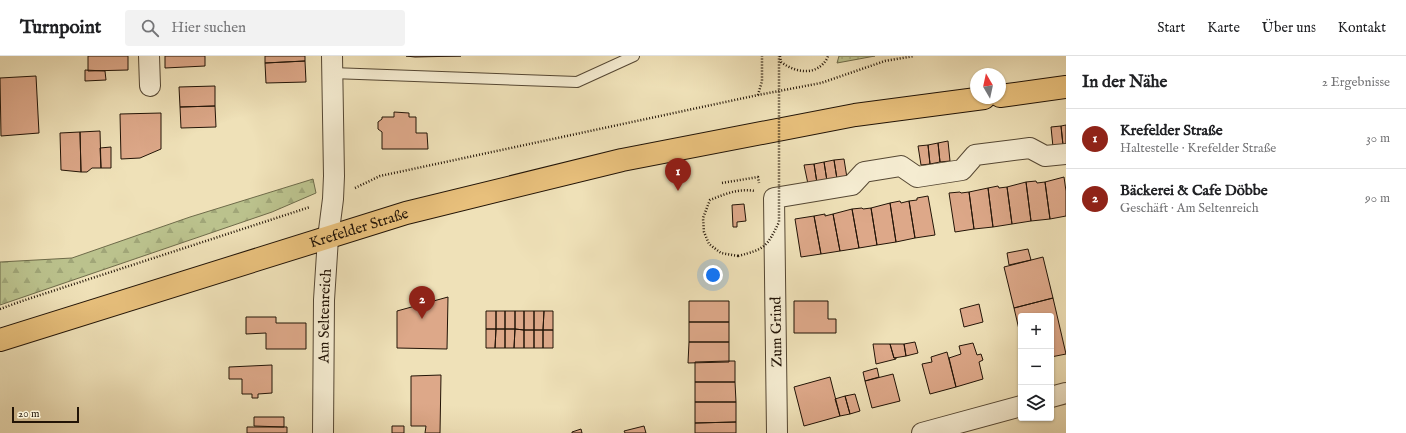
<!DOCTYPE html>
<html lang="de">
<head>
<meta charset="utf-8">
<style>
  :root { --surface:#fff; --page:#f2f2f2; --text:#202124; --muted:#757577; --line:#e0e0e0; --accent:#8f2418 }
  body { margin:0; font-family:"IM FELL English",serif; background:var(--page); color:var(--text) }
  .controls { position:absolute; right:12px; bottom:12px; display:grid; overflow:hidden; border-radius:4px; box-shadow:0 1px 3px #0004 }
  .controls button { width:36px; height:36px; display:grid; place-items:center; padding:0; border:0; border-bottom:1px solid var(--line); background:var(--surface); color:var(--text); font:20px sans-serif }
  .compass { position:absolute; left:970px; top:12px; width:36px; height:36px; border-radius:50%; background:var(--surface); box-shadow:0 1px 3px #0004; rotate:351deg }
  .scale { position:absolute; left:12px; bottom:10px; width:67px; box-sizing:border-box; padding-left:4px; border:2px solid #221407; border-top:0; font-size:11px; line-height:14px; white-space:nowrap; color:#221407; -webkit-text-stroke:3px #f5ecd1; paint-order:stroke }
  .you { position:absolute; left:713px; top:219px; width:14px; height:14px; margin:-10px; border:3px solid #fff; border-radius:50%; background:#1a73e8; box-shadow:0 0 0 6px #1a73e833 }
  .badge { display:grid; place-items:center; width:26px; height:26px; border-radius:50%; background:var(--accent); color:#fff; font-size:13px; font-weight:700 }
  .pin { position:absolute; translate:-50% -33px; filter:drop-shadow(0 1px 2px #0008) }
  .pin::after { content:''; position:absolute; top:21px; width:14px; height:12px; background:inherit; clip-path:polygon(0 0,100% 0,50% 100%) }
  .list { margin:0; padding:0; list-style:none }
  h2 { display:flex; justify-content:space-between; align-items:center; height:52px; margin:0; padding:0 16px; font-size:17px }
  h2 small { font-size:13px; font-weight:400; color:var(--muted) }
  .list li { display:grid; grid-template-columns:26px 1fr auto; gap:12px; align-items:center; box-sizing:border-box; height:60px; padding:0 16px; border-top:1px solid var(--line) }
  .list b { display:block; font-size:15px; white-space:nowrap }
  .list p { margin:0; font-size:13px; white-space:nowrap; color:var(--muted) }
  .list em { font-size:13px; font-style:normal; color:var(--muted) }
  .icon { flex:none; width:22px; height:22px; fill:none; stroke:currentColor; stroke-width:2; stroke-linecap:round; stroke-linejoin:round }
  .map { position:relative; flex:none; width:1066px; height:377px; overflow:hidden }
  header { display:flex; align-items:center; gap:24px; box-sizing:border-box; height:56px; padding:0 20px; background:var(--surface); border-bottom:1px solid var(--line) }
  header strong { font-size:19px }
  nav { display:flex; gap:22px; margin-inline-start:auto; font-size:14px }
  .search { width:280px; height:36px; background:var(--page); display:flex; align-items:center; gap:10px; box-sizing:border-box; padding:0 14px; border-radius:4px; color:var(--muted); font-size:15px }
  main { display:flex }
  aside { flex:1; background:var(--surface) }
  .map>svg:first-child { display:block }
</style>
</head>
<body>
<header>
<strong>Turnpoint</strong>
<div class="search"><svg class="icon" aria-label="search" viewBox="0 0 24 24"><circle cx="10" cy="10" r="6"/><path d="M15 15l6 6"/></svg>Hier suchen</div>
<nav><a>Start</a><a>Karte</a><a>Über uns</a><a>Kontakt</a></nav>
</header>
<main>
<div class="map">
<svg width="1066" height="377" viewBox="0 0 1066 377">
  <defs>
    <pattern id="green-dots" width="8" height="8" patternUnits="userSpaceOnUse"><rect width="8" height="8" fill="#bbc28d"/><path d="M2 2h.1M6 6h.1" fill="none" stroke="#a0a678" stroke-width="1.8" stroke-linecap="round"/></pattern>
    <pattern id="forest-firs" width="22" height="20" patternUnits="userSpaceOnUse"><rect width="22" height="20" fill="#bbc28d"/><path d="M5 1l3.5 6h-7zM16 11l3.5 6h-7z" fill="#a0a678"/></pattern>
  </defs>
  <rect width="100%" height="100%" fill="#efe1b8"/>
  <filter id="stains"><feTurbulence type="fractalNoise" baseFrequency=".005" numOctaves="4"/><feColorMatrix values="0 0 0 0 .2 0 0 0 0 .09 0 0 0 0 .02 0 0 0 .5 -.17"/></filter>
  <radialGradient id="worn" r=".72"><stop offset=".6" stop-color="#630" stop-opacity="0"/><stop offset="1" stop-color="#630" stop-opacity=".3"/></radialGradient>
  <path fill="url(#green-dots)" stroke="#6e6b4a" d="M839,0H875L837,7Z"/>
  <path fill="url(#forest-firs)" stroke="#6e6b4a" d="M313,123L316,137L272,156L0,249V206L72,202L190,161Z"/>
  <path fill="#dda889" stroke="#221407" d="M88,0H128V14L88,15Z
    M165,0H205V10L165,12Z
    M265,0H305V5L265,7Z
    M406,0H461L415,1Z
    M305,5L306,26L266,27L265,7Z
    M85,14L105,15L106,24L85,25Z
    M36,20L39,77L1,80L0,22Z
    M215,30V50L180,51L179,31Z
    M215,50L216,71L181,72L180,51Z
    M394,56L409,57V61H416V77H427L428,93H382V76L378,73V66L382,63V61H394Z
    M161,57V93L140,102L121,103L120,58Z
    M1066,69V89H1063L1061,70Z
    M1061,70L1063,89L1053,91L1051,71Z
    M100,75L101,112H92L87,116H81L80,76Z
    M80,76L81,116L61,114L60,77Z
    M948,85L950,105L940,106L938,87Z
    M938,87L940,106L930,108L928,89Z
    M928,89L930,108L921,109L918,90Z
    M111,91V112H101L100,92Z
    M844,103L847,122L837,123L834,104Z
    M834,104L837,123L827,125L824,106Z
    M824,106L827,125L817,127L814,108Z
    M814,108L817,127L808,128L804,109Z
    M1064,121L1066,135V160L1050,163L1045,126Z
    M1036,125L1037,127L1045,126L1050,163L1031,165L1026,126Z
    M1026,126L1031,165L1012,168L1007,131Z
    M998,130L999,132L1007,131L1012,168L993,171L988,132Z
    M988,132L993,171L974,173L969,136Z
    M960,136L961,137L969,136L974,173L955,176L949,137Z
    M928,140L935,179L915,182L909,145L917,144V142Z
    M900,145L901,147L909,145L915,182L896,186L890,147Z
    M890,147L896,186L877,189L871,152Z
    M744,148L746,165L737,166V171H733L732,149Z
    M862,152L863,153L871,152L877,189L859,192L852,153Z
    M852,153L859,192L840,195L833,158Z
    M825,158V160L833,158L840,195L821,198L814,160Z
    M814,160L821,198L801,201L795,163Z
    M1028,193L1031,204L1009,209L1007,197Z
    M1043,201L1053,242L1014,252L1004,211Z
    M448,241L447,293L397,292V255Z
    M1053,242L1066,298L1051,301V260H1021V282L1014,252Z
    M689,245H729V266H689Z
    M794,245H828V263H836V277H794Z
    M979,248L983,266L964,271L960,253Z
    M486,255H496V273H486Z
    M496,255H505V273H496Z
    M505,255H515V273H505Z
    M515,255H524V274L515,273Z
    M524,255H534V274H524Z
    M534,255H544L543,274H534Z
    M544,255H553V274H543Z
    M246,261H276V267H306V293H266V277L246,278Z
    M689,266H729V286H689Z
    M486,273H496L495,292H486Z
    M496,273H505V292H495Z
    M505,273H515L514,292H505Z
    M515,273L524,274V292H514Z
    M524,274H534V292H524Z
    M534,274H543V292H534Z
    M543,274H553V292H543Z
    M689,286H729V306L688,307Z
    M915,286L918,297L906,300L904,288Z
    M973,287L977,299L981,298L983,304L979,306L983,323L956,331L949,302L961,298L959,290Z
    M873,288H890L894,302H896V303L876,308Z
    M890,288H904L906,300L894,302Z
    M947,296L956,331L930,338L922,308L932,306L931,301Z
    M729,305H735V326H695V306Z
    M272,309V337L258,338V342H252V338H242V323H229V311Z
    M877,312L879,321L865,325L863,316Z
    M893,318L900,345L872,352L865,325Z
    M441,319L440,377H425L426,370H411V320Z
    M830,321L840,360L804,370L794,331Z
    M695,326H735L736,346H695Z
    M855,338L860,355L850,358L845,340Z
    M845,340L850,358L840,360L835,343Z
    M695,346H736V366L695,367Z
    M254,361H284V371L254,370Z
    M736,366V377H695V367Z
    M392,370H404V377H392Z
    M644,370L646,377H625L624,375Z
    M247,371H287V377H247Z
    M581,373L582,377H572V376Z"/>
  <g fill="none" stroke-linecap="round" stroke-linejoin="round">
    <defs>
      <path id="service" d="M332,17L577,26L634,0"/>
      <g id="minor">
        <path d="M149,0L150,30"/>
        <path d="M1051,341L1066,337"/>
        <path id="s1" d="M323,377L324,244L328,182L333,143L334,120L332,0"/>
        <path d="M777,377L774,142L852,129L864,116L901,110L917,121L962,114L975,99L1030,92L1045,100L1066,98"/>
        <path d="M922,377L1021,350"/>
      </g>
      <g id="primary">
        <path d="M1000,40L1066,31"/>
        <path id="s2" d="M0,284L406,157L622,104L855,59L984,42"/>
      </g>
    </defs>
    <use href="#service" stroke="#554733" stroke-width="12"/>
    <use href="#minor" stroke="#554733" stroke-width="22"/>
    <use href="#primary" stroke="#221407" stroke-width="24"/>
    <path stroke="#221407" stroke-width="2.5" stroke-dasharray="1 2" stroke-linecap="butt" d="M780,0L781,6C793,15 811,20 823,8C825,6 827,3 828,0
      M758,39L762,25V0
      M722,127L758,121L759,127
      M355,132L380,120L758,39L821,27L885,5L914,0
      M738,200L721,197L709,188L704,176L703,162L710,144C725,138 739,132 755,135
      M0,253L22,245L310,151"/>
    <use href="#service" stroke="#f5ecd1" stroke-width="10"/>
    <use href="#minor" stroke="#f5ecd1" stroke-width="20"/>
    <use href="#primary" stroke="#e8c07c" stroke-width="22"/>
    <path stroke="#221407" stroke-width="2.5" stroke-dasharray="1 2" stroke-linecap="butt" d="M738,200C765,193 767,191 779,166V0"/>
  </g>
  <g text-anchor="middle" stroke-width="3" stroke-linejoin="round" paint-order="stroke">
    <g font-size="15" fill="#221407" stroke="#f5ecd1">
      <text dy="5" stroke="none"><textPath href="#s2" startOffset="376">Krefelder Straße</textPath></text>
      <text dy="5" stroke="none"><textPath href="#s1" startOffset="117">Am Seltenreich</textPath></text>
      <text transform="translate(776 276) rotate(-91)" y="5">Zum Grind</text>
    </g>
  </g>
  <rect width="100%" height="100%" filter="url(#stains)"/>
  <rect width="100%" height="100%" fill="url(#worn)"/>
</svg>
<div class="controls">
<button>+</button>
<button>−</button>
<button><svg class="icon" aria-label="layers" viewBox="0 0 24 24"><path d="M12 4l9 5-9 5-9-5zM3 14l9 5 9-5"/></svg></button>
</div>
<svg class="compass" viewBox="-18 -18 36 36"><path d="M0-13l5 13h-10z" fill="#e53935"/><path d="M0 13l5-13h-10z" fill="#757577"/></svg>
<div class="scale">20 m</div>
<div class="you"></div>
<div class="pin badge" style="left:678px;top:135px">1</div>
<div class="pin badge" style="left:422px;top:263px">2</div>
</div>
<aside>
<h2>In der Nähe<small>2 Ergebnisse</small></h2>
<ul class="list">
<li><span class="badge">1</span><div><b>Krefelder Straße</b><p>Haltestelle · Krefelder Straße</p></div><em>30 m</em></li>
<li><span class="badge">2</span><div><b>Bäckerei &amp; Cafe Döbbe</b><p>Geschäft · Am Seltenreich</p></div><em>90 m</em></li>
</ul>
</aside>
</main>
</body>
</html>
